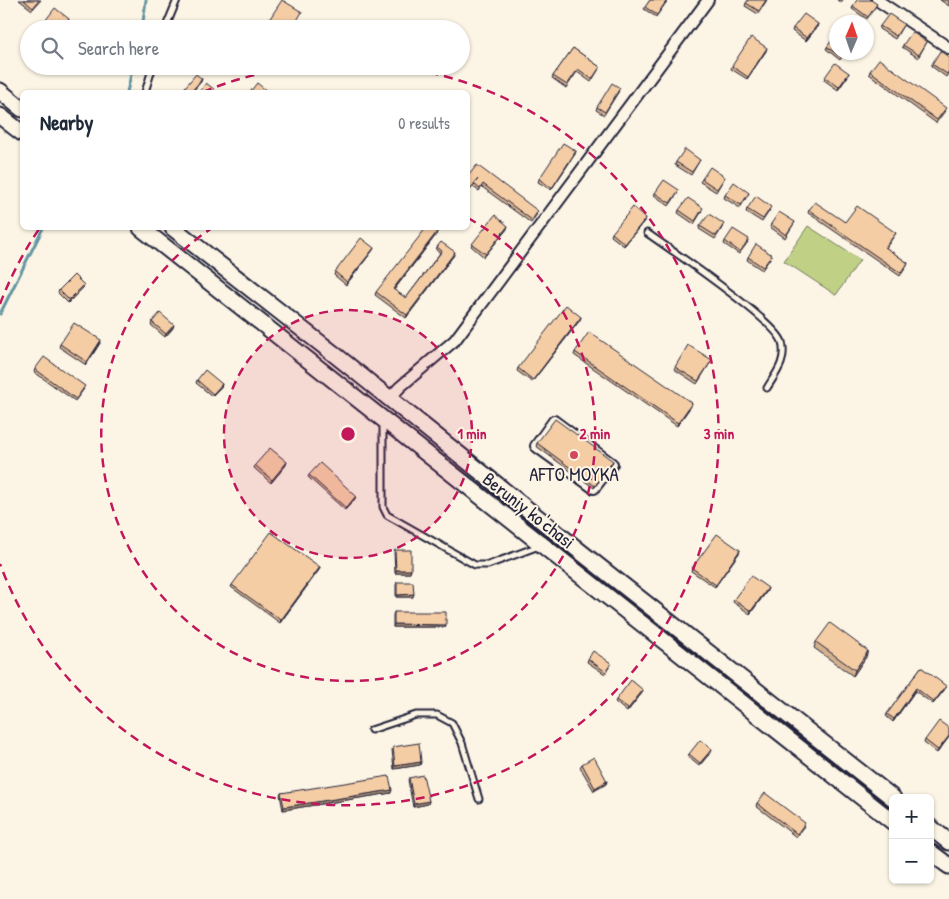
<!DOCTYPE html>
<html lang="en">
<head>
<meta charset="utf-8">
<style>
  :root { --surface:#fff; --page:#f2f2f3; --text:#1f2937; --muted:#747a83; --line:#e0e1e3 }
  body { margin:0; font-family:"Patrick Hand",sans-serif; background:var(--page); color:var(--text) }
  .controls { position:absolute; right:15px; bottom:15px; display:grid; overflow:hidden; border-radius:8px; box-shadow:0 1px 4px #0004 }
  .controls button { width:45px; height:45px; display:grid; place-items:center; padding:0; border:0; border-bottom:1px solid var(--line); background:var(--surface); color:var(--text); font:25px sans-serif }
  .compass { position:absolute; left:829px; top:15px; width:45px; height:45px; border-radius:50%; background:var(--surface); box-shadow:0 1px 4px #0004; rotate:2deg }
  .list { margin:0; padding:0; list-style:none }
  h2 { display:flex; justify-content:space-between; align-items:center; height:65px; margin:0; padding:0 20px; font-size:21px }
  h2 small { font-size:16px; font-weight:400; color:var(--muted) }
  .icon { flex:none; width:28px; height:28px; fill:none; stroke:currentColor; stroke-width:2; stroke-linecap:round; stroke-linejoin:round }
  .map { position:relative; flex:none; width:949px; height:899px; overflow:hidden }
  .search { position:absolute; background:var(--surface); box-shadow:0 1px 4px #0004; left:20px; top:20px; width:450px; height:55px; display:flex; align-items:center; gap:12px; box-sizing:border-box; padding:0 18px; border-radius:28px; color:var(--muted); font-size:19px }
  .panel { position:absolute; background:var(--surface); box-shadow:0 1px 4px #0004; left:20px; top:90px; width:450px; height:140px; border-radius:8px }
  .map>svg:first-child { display:block }
</style>
</head>
<body>
<div class="map">
<svg width="949" height="899" viewBox="0 0 949 899">
  <rect width="100%" height="100%" fill="#fcf5e5"/>
  <filter id="ink" filterUnits="userSpaceOnUse"><feTurbulence type="fractalNoise" baseFrequency=".02" numOctaves="2"/><feDisplacementMap in="SourceGraphic" scale="10" xChannelSelector="R" yChannelSelector="G"/><feConvolveMatrix kernelMatrix="1 2 1 2 8 2 1 2 1" color-interpolation-filters="sRGB"/></filter>
  <g filter="url(#ink)">
    <path fill="#c0d186" stroke="#717a60" d="M808,226L860,260L836,295L784,261Z"/>
    <g fill="none" stroke-linecap="round" stroke-linejoin="round">
      <path stroke="#6395a2" stroke-width="3" d="M142,29L146,0
        M127,92L133,66
        M0,314L43,228"/>
      <defs>
        <path id="lane" d="M165,29L177,0
          M145,92L153,66
          M647,233C670,249 776,321 782,342C787,361 776,373 767,388
          M383,423V507L387,515L475,565H488L539,546
          M371,730L416,715H437L452,723L462,743L479,799"/>
        <path id="street" d="M877,0L949,48
          M389,399L400,387L455,340L708,0
          M554,421L612,464L594,488L536,446Z"/>
        <path id="secondary" d="M0,91L22,109
          M0,116L22,133
          M141,228L893,822
          M173,228L334,354L582,553L893,798
          M930,827L949,842
          M930,852L949,866"/>
      </defs>
      <use href="#lane" stroke="#22223b" stroke-width="9"/>
      <use href="#street" stroke="#22223b" stroke-width="14"/>
      <use href="#secondary" stroke="#22223b" stroke-width="19"/>
      <use href="#lane" stroke="#fcf5e5" stroke-width="5"/>
      <use href="#street" stroke="#fcf5e5" stroke-width="10"/>
      <use href="#secondary" stroke="#fcf5e5" stroke-width="15"/>
    </g>
    <path fill="#d3b08e" stroke="#22223b" d="M19,0H41L32,10Z
      M650,0H668L656,17L644,9Z
      M767,0L758,14L745,6L746,3Z
      M837,0H843L841,3Z
      M940,0H949V6Z
      M877,4L867,19L852,9L853,6Z
      M69,19L68,22L62,29H50L44,23L45,21Z
      M818,24L817,27L806,41L792,31L793,28Z
      M904,24L895,39L879,29L880,26Z
      M927,42L918,58L902,47L903,45Z
      M827,47L836,52H845L840,60L826,49Z
      M573,48L600,67L599,69L591,82L577,72L566,88L552,78L553,76Z
      M766,51L747,79L731,69L732,66Z
      M932,64L949,72L946,77L931,66Z
      M870,71L945,111L936,123L869,74Z
      M848,76L838,90L824,80L825,77Z
      M619,91L604,115L596,110L597,107Z
      M576,151L575,154L551,190L538,182L539,179Z
      M700,160L691,175L675,165L676,162Z
      M468,176L537,214L531,223L482,187L479,191L473,187V186L468,193Z
      M725,177L716,192L700,182L702,179Z
      M655,193H678L669,206L654,195Z
      M749,193L740,208L724,198L725,195Z
      M747,209L770,210L762,222L746,212Z
      M679,210L702,211L694,224L678,213Z
      M809,210L845,222L896,233L886,248L908,263L907,266L900,276L808,213Z
      M645,220L624,246L611,236L612,233Z
      M795,222L785,238L770,227L771,224Z
      M700,226L723,227L715,239L699,229Z
      M507,229L484,257L471,246L472,244Z
      M437,232L436,235L394,290L406,298L440,253L436,250L437,247L454,255L406,318L375,295L376,292Z
      M725,241L748,242L739,254L724,244Z
      M373,250L346,285L334,275L335,272Z
      M748,257H771L762,270L747,260Z
      M83,288L68,303L58,293L59,290Z
      M581,317L580,320L532,382L517,371L518,368Z
      M152,322L173,328L165,337L151,325Z
      M100,343L86,365L59,347L60,344Z
      M575,352L692,403L691,406L677,426L574,355Z
      M712,360L697,384L674,369L675,367Z
      M35,369L84,389L75,401L34,372Z
      M197,380L222,384L221,387L212,396L196,383Z
      M537,443L613,461L612,464L594,488L536,446Z
      M255,465H286L271,483L254,468Z
      M309,475L355,499L345,510L308,477Z
      M395,550L411,570L410,573H395L394,552Z
      M740,550L739,553L715,587L691,571L692,568Z
      M320,567L319,570L280,623L231,587L232,585Z
      M397,582L413,597H396V585Z
      M767,591L750,614L733,602L734,599Z
      M394,612L446,625L445,627H393V615Z
      M816,642L866,657L853,676L814,648Z
      M588,659L610,666L605,674L587,662Z
      M921,667L945,689L933,704L915,691L893,722L886,716L887,714Z
      M643,690L642,693L627,712L615,702L616,700Z
      M949,728V737L937,753L924,743L925,740Z
      M393,747L421,762L420,765L394,769L392,750Z
      M711,752L699,766L688,757L689,754Z
      M582,764L607,781L606,784L594,791L580,767Z
      M409,778L429,801L428,804L413,807L408,780Z
      M281,793H391L283,810L280,795Z
      M757,803L804,826L796,837L756,806Z"/>
    <path fill="#ac9074" stroke="#22223b" d="M818,24L817,27L806,41L807,38Z
      M767,48L766,51L747,79L748,77Z
      M849,73L848,76L838,90L839,87Z
      M202,79L201,82L192,92H191Z
      M576,151L575,154L551,190L552,188Z
      M646,218L645,220L624,246L625,244Z
      M508,226L507,229L484,257L486,254Z
      M437,232L436,235L392,292L393,289Z
      M374,248L373,250L346,285L347,282Z
      M455,252L454,255L406,318L407,315Z
      M84,285L83,288L68,303L69,300Z
      M581,317L580,320L532,382L533,380Z
      M174,325L173,328L165,337L166,334Z
      M101,340L100,343L86,365L87,362Z
      M222,384L221,387L212,396L213,394Z
      M692,403L691,406L677,426L678,423Z
      M613,461L612,464L594,488L595,486Z
      M287,462L286,465L271,483L272,480Z
      M356,496L355,499L345,510L346,508Z
      M740,550L739,553L715,587L716,585Z
      M320,567L319,570L280,623L281,620Z
      M396,570H411L410,573H395Z
      M768,588L767,591L750,614L751,611Z
      M414,594L413,597H396L397,595Z
      M394,624L446,625L445,627H393Z
      M868,651L866,657L853,676L855,670Z
      M946,686L945,689L933,704L934,702Z
      M916,688L915,691L893,722L894,719Z
      M643,690L642,693L627,712L628,709Z
      M949,736V737L937,753L938,750Z
      M712,749L711,752L699,766L700,763Z
      M421,762L420,765L394,769L395,766Z
      M607,781L606,784L594,791L595,788Z
      M392,790L391,793L283,810L284,807Z
      M429,801L428,804L413,807L414,804Z"/>
    <path fill="#f5cda5" stroke="#22223b" d="M24,0H39L33,8Z
      M282,0L302,12L292,29H263Z
      M650,0H667L657,15L645,7Z
      M748,0H766L759,11L746,3Z
      M857,0H871L877,4L868,17L853,6Z
      M55,8L69,19L61,29H54L45,21Z
      M804,14L818,24L807,38L793,28Z
      M889,14L904,24L896,36L880,26Z
      M912,32L927,42L919,55L903,45Z
      M836,34V52H844L841,57L827,47Z
      M751,37L767,48L748,77L732,66Z
      M573,48L600,67L592,79L578,69L567,85L553,76Z
      M940,51L949,57V71L947,74L932,64Z
      M879,59L946,108L937,120L870,71Z
      M835,63L849,73L839,87L825,77Z
      M196,74L202,79L191,92H181Z
      M206,83L215,90L214,92H199Z
      M257,83L267,91V92H250Z
      M612,83L620,88L605,112L597,107Z
      M563,143L576,151L552,188L539,179Z
      M685,149L700,160L692,172L676,162Z
      M477,165L538,211L532,220L483,184L480,189L474,184L478,179L468,192V176Z
      M710,167L725,177L717,189L702,179Z
      M664,180L679,190L670,203L655,193Z
      M734,182L749,193L741,205L725,195Z
      M756,196L771,207L763,219L747,209Z
      M688,198L703,208L695,221L679,210Z
      M815,202L845,222L857,206L896,233L885,247L908,263L901,273L809,210Z
      M633,207L646,218L625,244L612,233Z
      M779,212L795,222L786,235L771,224Z
      M709,214L724,224L716,236L700,226Z
      M495,215L508,226L486,254L472,244Z
      M426,228H431L437,232L393,289L406,298L442,251L437,247L441,242L455,252L407,315L376,292Z
      M733,229L749,239L740,252L725,241Z
      M361,238L374,248L347,282L335,272Z
      M756,244L772,255L763,267L748,257Z
      M74,275L84,285L69,300L59,290Z
      M566,305L581,317L533,380L518,368Z
      M160,313L174,325L166,334L152,322Z
      M74,323L101,340L87,362L60,344Z
      M589,332L692,403L678,423L575,352Z
      M688,345L712,360L698,381L675,367Z
      M44,357L85,386L76,399L35,369Z
      M205,370L222,384L213,394L197,380Z
      M555,419L613,461L595,486L537,443Z
      M270,448L287,462L272,480L255,465Z
      M320,463L356,496L346,508L309,475Z
      M271,532L320,567L281,620L232,585Z
      M717,534L740,550L716,585L692,568Z
      M395,550H411V570H396Z
      M751,576L768,588L751,611L734,599Z
      M397,582H413L414,594L397,595Z
      M394,612H446V625L394,624Z
      M830,623L868,651L855,670L816,642Z
      M593,651L611,663L606,672L588,659Z
      M921,667L946,686L934,702L916,688L894,719L887,714Z
      M631,680L643,690L628,709L616,700Z
      M939,721L949,728V736L938,750L925,740Z
      M700,740L712,749L700,763L689,754Z
      M419,743L421,762L395,766L393,747Z
      M594,757L607,781L595,788L582,764Z
      M423,775L429,801L414,804L409,778Z
      M389,776L392,790L284,807L281,793Z
      M765,793L805,823L797,834L757,803Z"/>
  </g>
  <circle cx="348" cy="434" r="124" fill="#c2185b" fill-opacity=".12"/>
  <g fill="none" stroke="#c2185b" stroke-width="2.5" stroke-dasharray="9 6">
    <circle cx="348" cy="434" r="124"/>
    <path d="M468 218A247 247 0 1 1 212 228"/>
    <path d="M0 304A371 371 0 0 1 39 229M203 92A371 371 0 0 1 296 67M400 67A371 371 0 1 1 0 564"/>
  </g>
  <circle fill="#d1495b" stroke="#fcf5e5" stroke-width="2" cx="574" cy="455" r="5"/>
  <g text-anchor="middle" stroke-width="4" stroke-linejoin="round" paint-order="stroke">
    <g font-size="19" fill="#22223b" stroke="#fcf5e5">
      <text x="574" y="481">AFTO MOYKA</text>
    </g>
    <g font-size="19" fill="#22223b" stroke="#fcf5e5">
      <text transform="translate(529 510) rotate(38)" y="7">Beruniy ko'chasi</text>
    </g>
  </g>
  <circle cx="348" cy="434" r="8" fill="#c2185b" stroke="#fcf5e5" stroke-width="2.5"/>
  <g font-size="15" text-anchor="middle" font-weight="bold" fill="#c2185b" stroke="#fcf5e5" stroke-width="4" stroke-linejoin="round" paint-order="stroke">
    <text x="472" y="439">1 min</text>
    <text x="595" y="439">2 min</text>
    <text x="719" y="439">3 min</text>
  </g>
</svg>
<div class="controls">
<button>+</button>
<button>−</button>
</div>
<svg class="compass" viewBox="-18 -18 36 36"><path d="M0-13l5 13h-10z" fill="#e53935"/><path d="M0 13l5-13h-10z" fill="#747a83"/></svg>
<div class="search"><svg class="icon" aria-label="search" viewBox="0 0 24 24"><circle cx="10" cy="10" r="6"/><path d="M15 15l6 6"/></svg>Search here</div>
<section class="panel">
<h2>Nearby<small>0 results</small></h2>
<ul class="list">
</ul>
</section>
</div>
</body>
</html>
